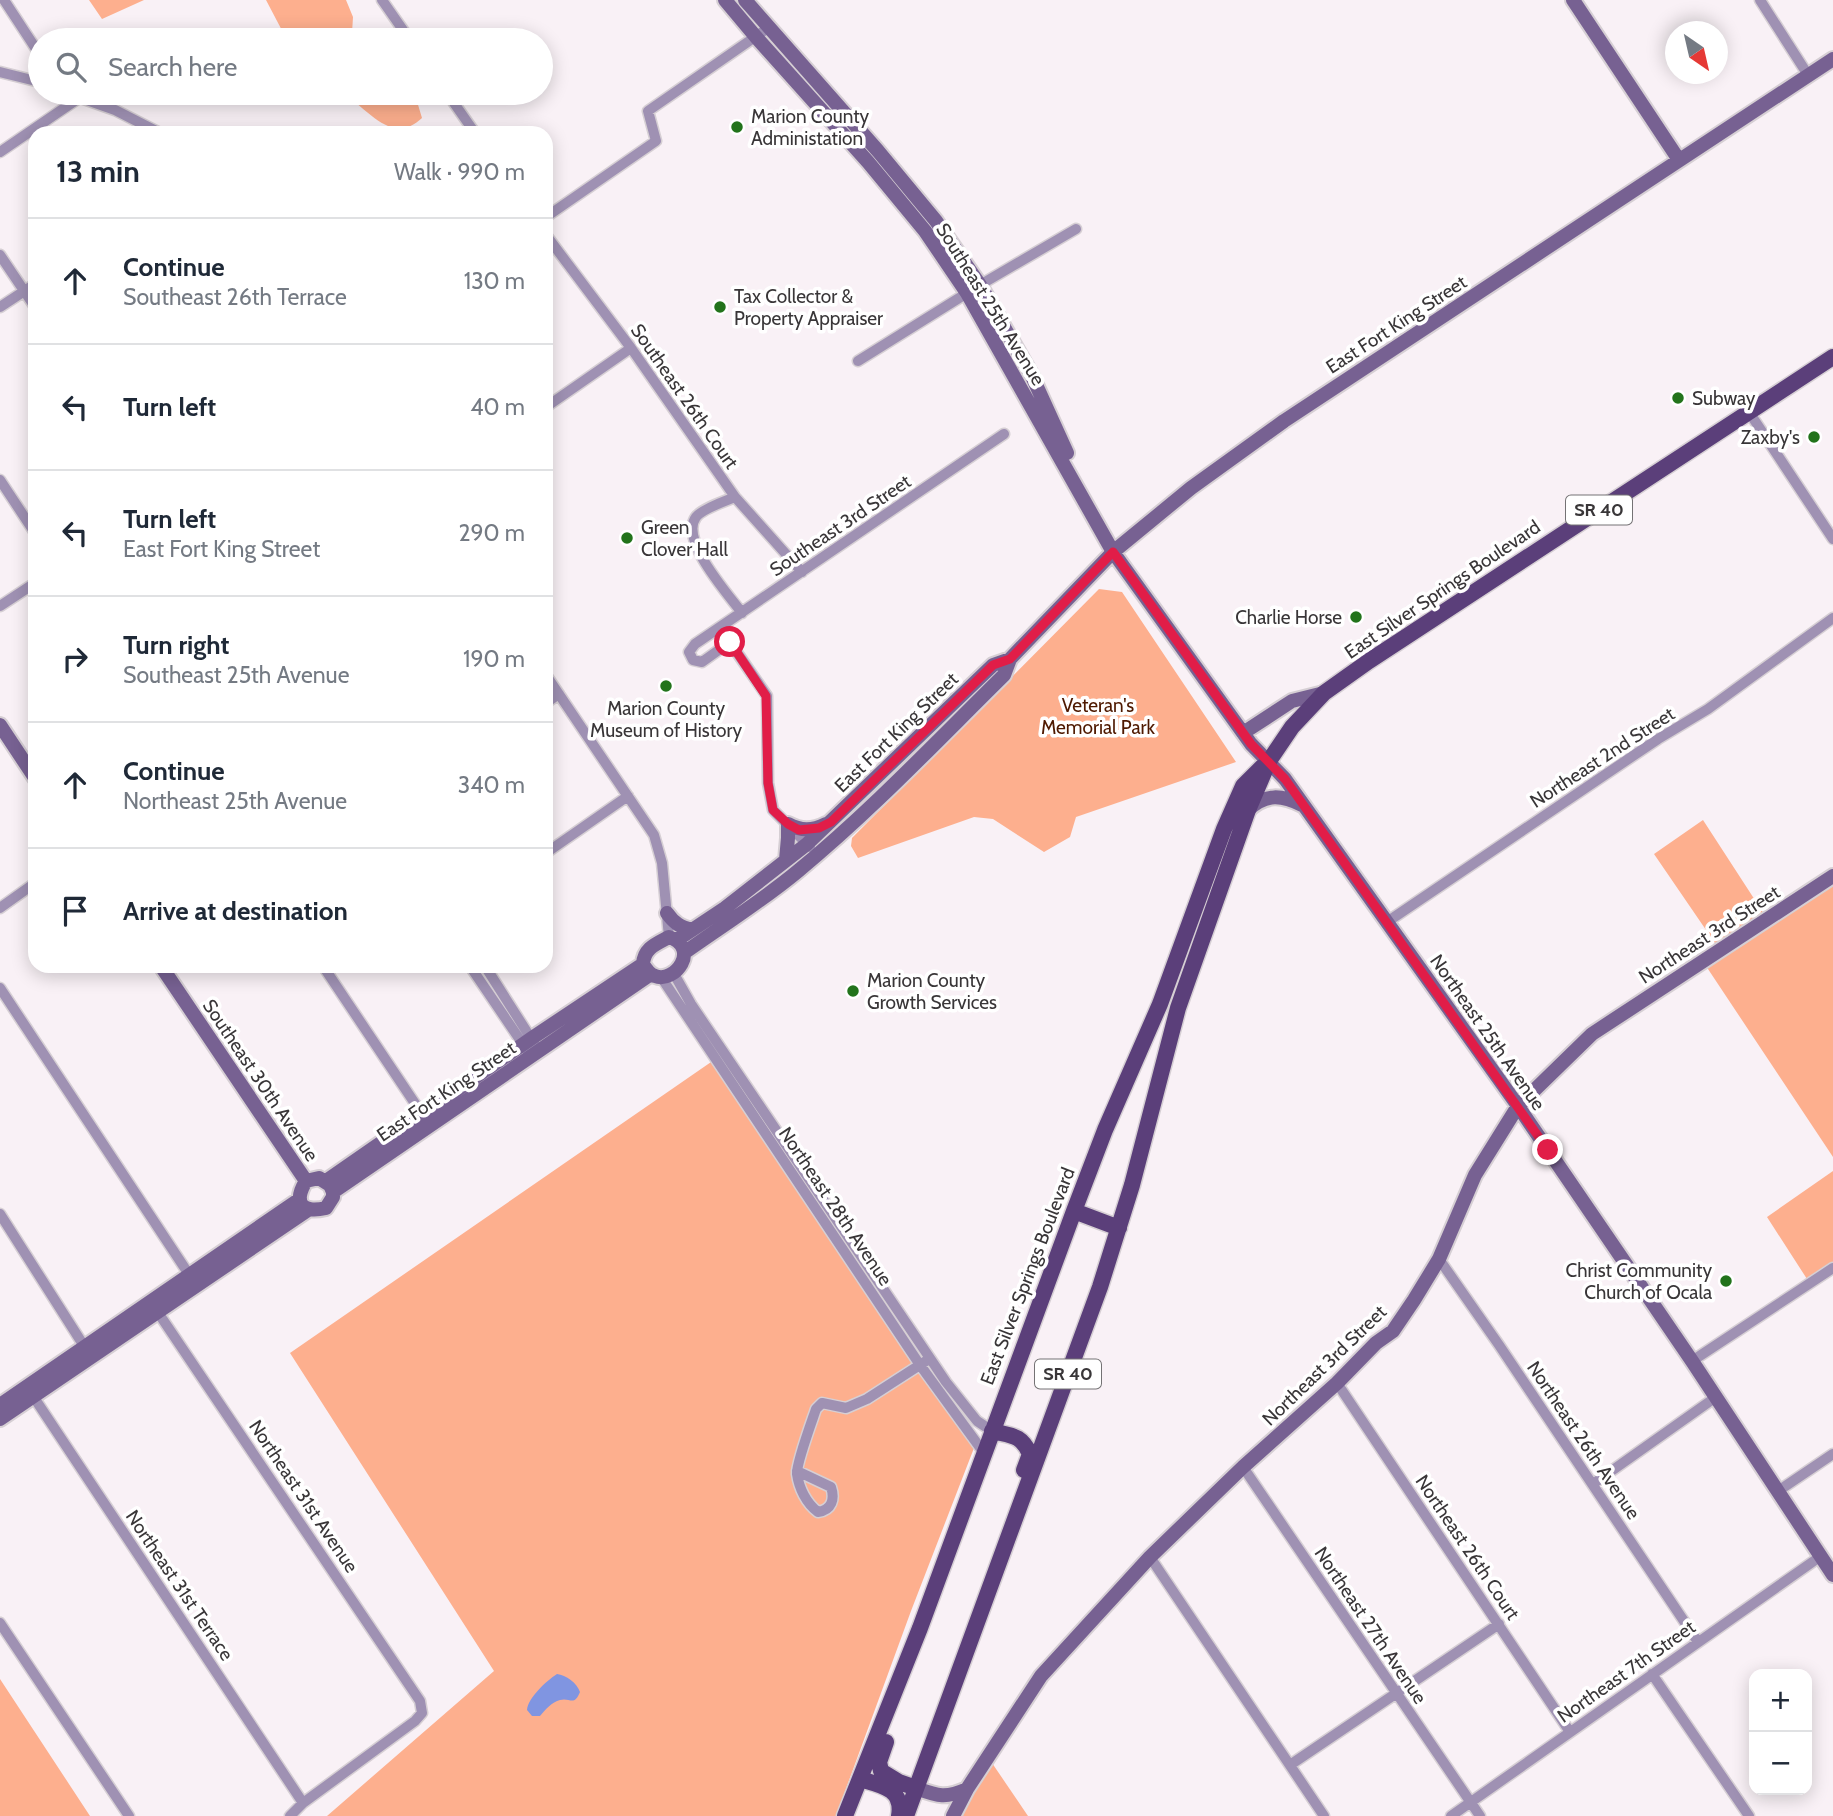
<!DOCTYPE html>
<html lang="en">
<head>
<meta charset="utf-8">
<style>
  :root { --surface:#fff; --page:#f2f2f3; --text:#1f2937; --muted:#747a83; --line:#e0e1e3 }
  body { margin:0; font-family:Cabin,sans-serif; background:var(--page); color:var(--text) }
  .controls { position:absolute; right:21px; bottom:21px; display:grid; overflow:hidden; border-radius:14px; box-shadow:0 4px 18px #0003 }
  .controls button { width:63px; height:63px; display:grid; place-items:center; padding:0; border:0; border-bottom:2px solid var(--line); background:var(--surface); color:var(--text); font:35px sans-serif }
  .compass { position:absolute; left:1665px; top:21px; width:63px; height:63px; border-radius:50%; background:var(--surface); box-shadow:0 4px 18px #0003; rotate:146deg }
  .stop { position:absolute; width:21px; height:21px; margin:-16px; border:5px solid #e11d48; border-radius:50%; background:#fff }
  .stop.end { background:#e11d48; border-color:#fff; box-shadow:0 2px 7px #0008 }
  .list { margin:0; padding:0; list-style:none }
  h2 { display:flex; justify-content:space-between; align-items:center; height:91px; margin:0; padding:0 28px; font-size:30px }
  h2 small { font-size:23px; font-weight:400; color:var(--muted) }
  .list li { display:grid; grid-template-columns:46px 1fr auto; gap:21px; align-items:center; box-sizing:border-box; height:126px; padding:0 28px; border-top:2px solid var(--line) }
  .list b { display:block; font-size:26px; white-space:nowrap }
  .list p { margin:0; font-size:23px; white-space:nowrap; color:var(--muted) }
  .list em { font-size:23px; font-style:normal; color:var(--muted) }
  .icon { flex:none; width:38px; height:38px; fill:none; stroke:currentColor; stroke-width:2; stroke-linecap:round; stroke-linejoin:round }
  .map { position:relative; flex:none; width:1833px; height:1816px; overflow:hidden }
  .search { position:absolute; background:var(--surface); box-shadow:0 4px 18px #0003; left:28px; top:28px; width:525px; height:77px; display:flex; align-items:center; gap:18px; box-sizing:border-box; padding:0 24px; border-radius:38px; color:var(--muted); font-size:26px }
  .panel { position:absolute; background:var(--surface); box-shadow:0 4px 18px #0003; left:28px; top:126px; width:525px; height:847px; border-radius:21px }
  .map>svg:first-child { display:block }
</style>
</head>
<body>
<div class="map">
<svg width="1833" height="1816" viewBox="0 0 1833 1816">
  <rect width="100%" height="100%" fill="#f9f1f6"/>
  <path fill="#fdaf8e" d="M89,0H144L102,19Z
    M266,0H346L353,17L352,33L355,40H287Z
    M343,93H395L416,98L422,118C392,146 369,110 343,93Z
    M1099,589L1122,592L1236,762L1076,817L1070,837L1044,852L993,819L974,817L858,858L851,846L852,838Z
    M1703,820L1764,914L1717,946L1654,854Z
    M1833,882V1157L1706,966Z
    M714,1060L974,1448L911,1611L836,1816H327L494,1671L290,1353Z
    M1833,1171V1262L1807,1279L1767,1217Z
    M0,1679L90,1816H0Z
    M992,1763L1028,1816H960L971,1793Z"/>
  <path fill="#8095e1" d="M557,1674C566,1675 577,1683 580,1692C574,1707 570,1697 560,1700C552,1702 545,1710 540,1716H532L527,1710C528,1698 546,1681 557,1674Z"/>
  <g fill="none" stroke-linecap="round" stroke-linejoin="round">
    <defs>
      <path id="street" d="M4,0L40,55
        M382,0L410,40
        M1760,0L1808,75
        M0,72L40,82
        M67,93L115,110L160,133
        M447,93L475,133
        M0,152L79,98
        M546,217L656,141L648,111L768,28
        M546,235L631,348L735,497L802,572
        M0,255L35,307
        M0,307L35,284
        M858,361L980,285L1076,229
        M546,407L631,348
        M1749,412L1833,539
        M0,480L35,533
        M735,497C725,501 702,509 696,517C679,540 728,594 742,613
        M0,606L35,583
        M720,628L767,696L768,783L773,810L810,847
        M730,642L702,662L693,660L689,652L695,644L1004,434
        M546,675L654,835L662,863L669,937
        M546,703L559,694
        M546,853L628,796
        M0,908L35,883
        M1387,922L1658,739L1708,709L1833,618
        M323,966L422,1114
        M470,966L531,1056
        M485,966L539,1051
        M673,972L691,1004L946,1382L977,1421L992,1431
        M661,977L920,1365L984,1453
        M0,988L190,1276
        M0,1214L84,1346
        M1439,1259L1499,1345L1698,1642
        M155,1308L420,1701L422,1713L415,1721L303,1803L290,1816
        M1692,1361L1833,1268
        M1337,1383L1570,1732
        M31,1393L303,1803
        M1243,1467L1480,1816
        M797,1471L831,1487C835,1499 832,1510 818,1512C806,1503 799,1488 797,1474C796,1464 812,1421 816,1409L822,1403L846,1408L867,1399L926,1361
        M1593,1484L1716,1397
        M1778,1491L1833,1454
        M1150,1557L1324,1816
        M0,1623L129,1816
        M1652,1674L1749,1816
        M1290,1765L1499,1624
        M1451,1816L1821,1556"/>
      <path id="secondary" d="M725,0L756,37L868,162L925,231L967,293L1113,552L1251,744L1285,779L1518,1106L1692,1361L1833,1575
        M745,0L878,151L936,221L980,285L1032,376L1067,453
        M1573,0L1679,160
        M0,725L35,778
        M1243,733L1292,701L1324,693
        M1248,810C1266,793 1282,795 1302,805
        M788,824C801,831 812,831 826,824
        M786,860L788,838V824
        M667,913C674,923 680,927 692,930
        M669,937C701,948 675,984 655,976C649,974 646,969 643,964C644,948 656,944 669,937Z
        M677,940L725,908L807,844L993,665L1010,659
        M684,953C722,926 762,901 798,871C871,811 937,741 1004,675L1010,659L1113,552L1191,488L1284,421L1833,59
        M161,966L306,1181
        M326,1181L532,1038L643,964
        M333,1192L330,1185L319,1178L306,1181C293,1202 301,1214 326,1208L333,1197V1192L651,974
        M0,1405L300,1199
        M0,1419L308,1210
        M916,1788C938,1796 945,1799 967,1789
        M953,1816L967,1789L1041,1676L1150,1557L1243,1467L1337,1383L1376,1343L1393,1331L1414,1300L1439,1259L1475,1175L1518,1106L1592,1034L1833,876"/>
      <path id="primary" d="M1074,1211L1119,1228
        M992,1431C1011,1436 1021,1434 1030,1454L1024,1470
        M886,1742L879,1762L881,1771L899,1782L916,1788
        M860,1779C880,1785 904,1788 899,1816
        M845,1816L920,1628L1074,1211L1105,1130L1160,1004L1224,829L1243,786L1262,767
        M906,1816L1100,1287L1132,1185L1178,1008L1248,810L1269,761L1292,727L1324,693L1369,661L1833,357"/>
    </defs>
    <use href="#street" stroke="#d6cfd4" stroke-width="13"/>
    <use href="#secondary" stroke="#d6cfd4" stroke-width="18"/>
    <use href="#primary" stroke="#d6cfd4" stroke-width="19"/>
    <use href="#street" stroke="#9f91b3" stroke-width="10"/>
    <use href="#secondary" stroke="#776192" stroke-width="14"/>
    <use href="#primary" stroke="#5b3f7a" stroke-width="16"/>
  </g>
  <g fill="none" stroke-linecap="round" stroke-linejoin="round">
    <path stroke="#e11d48" stroke-width="9" d="M730,642L766,696L768,783L773,810L788,824L799,830L819,828L831,822L993,665L1010,659L1113,552L1251,744L1285,779L1548,1150"/>
  </g>
  <g fill="#22731b" stroke="#fff" stroke-width="2.5">
    <circle cx="737" cy="127" r="7"/>
    <circle cx="720" cy="307" r="7"/>
    <circle cx="1678" cy="398" r="7"/>
    <circle cx="1814" cy="437" r="7"/>
    <circle cx="627" cy="538" r="7"/>
    <circle cx="1356" cy="617" r="7"/>
    <circle cx="666" cy="686" r="7"/>
    <circle cx="853" cy="991" r="7"/>
    <circle cx="1726" cy="1281" r="7"/>
  </g>
  <g text-anchor="middle" stroke-width="7" stroke-linejoin="round" paint-order="stroke">
    <g fill="#fff" stroke="#747274" stroke-width="2">
      <rect x="1566" y="495.5" width="66" height="29" rx="5"/>
      <rect x="1035" y="1359.5" width="66" height="29" rx="5"/>
    </g>
    <g font-size="18" font-weight="bold" fill="#393638">
      <text x="1599" y="516">SR 40</text>
      <text x="1068" y="1380">SR 40</text>
    </g>
    <g font-size="19" fill="#393638" stroke="#fff" text-anchor="start">
      <text x="751" y="123">Marion County<tspan x="751" dy="22">Administation</tspan></text>
      <text x="734" y="303">Tax Collector &amp;<tspan x="734" dy="22">Property Appraiser</tspan></text>
      <text x="1692" y="405">Subway</text>
      <text x="1800" y="444" text-anchor="end">Zaxby's</text>
      <text x="641" y="534">Green<tspan x="641" dy="22">Clover Hall</tspan></text>
      <text x="1342" y="624" text-anchor="end">Charlie Horse</text>
      <text x="666" y="715" text-anchor="middle">Marion County<tspan x="666" dy="22">Museum of History</tspan></text>
      <text x="867" y="987">Marion County<tspan x="867" dy="22">Growth Services</tspan></text>
      <text x="1712" y="1277" text-anchor="end">Christ Community<tspan x="1712" dy="22">Church of Ocala</tspan></text>
    </g>
    <g font-size="19" fill="#393638" stroke="#fff">
      <text transform="translate(991 304) rotate(58)" y="7">Southeast 25th Avenue</text>
      <text transform="translate(1396 324) rotate(-33)" y="7">East Fort King Street</text>
      <text transform="translate(685 396) rotate(55)" y="7">Southeast 26th Court</text>
      <text transform="translate(840 525) rotate(-34)" y="7">Southeast 3rd Street</text>
      <text transform="translate(1442 589) rotate(-34)" y="7">East Silver Springs Boulevard</text>
      <text transform="translate(896 732) rotate(-44)" y="7">East Fort King Street</text>
      <text transform="translate(1602 757) rotate(-33)" y="7">Northeast 2nd Street</text>
      <text transform="translate(1709 934) rotate(-33)" y="7">Northeast 3rd Street</text>
      <text transform="translate(1488 1032) rotate(55)" y="7">Northeast 25th Avenue</text>
      <text transform="translate(261 1080) rotate(56)" y="7">Southeast 30th Avenue</text>
      <text transform="translate(446 1091) rotate(-34)" y="7">East Fort King Street</text>
      <text transform="translate(836 1206) rotate(56)" y="7">Northeast 28th Avenue</text>
      <text transform="translate(1027 1276) rotate(-69)" y="7">East Silver Springs Boulevard</text>
      <text transform="translate(1324 1365) rotate(-44)" y="7">Northeast 3rd Street</text>
      <text transform="translate(1584 1440) rotate(56)" y="7">Northeast 26th Avenue</text>
      <text transform="translate(304 1496) rotate(56)" y="7">Northeast 31st Avenue</text>
      <text transform="translate(1468 1547) rotate(56)" y="7">Northeast 26th Court</text>
      <text transform="translate(180 1585) rotate(56)" y="7">Northeast 31st Terrace</text>
      <text transform="translate(1371 1625) rotate(56)" y="7">Northeast 27th Avenue</text>
      <text transform="translate(1626 1671) rotate(-35)" y="7">Northeast 7th Street</text>
    </g>
    <g font-size="19" fill="#4e1900" stroke="#fff">
      <text x="1098" y="712">Veteran's<tspan x="1098" dy="22">Memorial Park</tspan></text>
    </g>
  </g>
</svg>
<div class="controls">
<button>+</button>
<button>−</button>
</div>
<svg class="compass" viewBox="-18 -18 36 36"><path d="M0-13l5 13h-10z" fill="#e53935"/><path d="M0 13l5-13h-10z" fill="#747a83"/></svg>
<div class="stop" style="left:730px;top:642px"></div>
<div class="stop end" style="left:1548px;top:1150px"></div>
<div class="search"><svg class="icon" aria-label="search" viewBox="0 0 24 24"><circle cx="10" cy="10" r="6"/><path d="M15 15l6 6"/></svg>Search here</div>
<section class="panel">
<h2>13 min<small>Walk · 990 m</small></h2>
<ul class="list">
<li><svg class="icon" aria-label="ahead" viewBox="0 0 24 24"><path d="M12 20V5M6 11l6-6 6 6"/></svg><div><b>Continue</b><p>Southeast 26th Terrace</p></div><em>130 m</em></li>
<li><svg class="icon" aria-label="left" viewBox="0 0 24 24"><path d="M17 20v-9H6M10 6l-5 5 5 5"/></svg><div><b>Turn left</b></div><em>40 m</em></li>
<li><svg class="icon" aria-label="left" viewBox="0 0 24 24"><path d="M17 20v-9H6M10 6l-5 5 5 5"/></svg><div><b>Turn left</b><p>East Fort King Street</p></div><em>290 m</em></li>
<li><svg class="icon" aria-label="right" viewBox="0 0 24 24"><path d="M7 20v-9h11M14 6l5 5-5 5"/></svg><div><b>Turn right</b><p>Southeast 25th Avenue</p></div><em>190 m</em></li>
<li><svg class="icon" aria-label="ahead" viewBox="0 0 24 24"><path d="M12 20V5M6 11l6-6 6 6"/></svg><div><b>Continue</b><p>Northeast 25th Avenue</p></div><em>340 m</em></li>
<li><svg class="icon" aria-label="arrive" viewBox="0 0 24 24"><path d="M6 21V4h12l-3 4 3 4H6"/></svg><div><b>Arrive at destination</b></div></li>
</ul>
</section>
</div>
</body>
</html>
